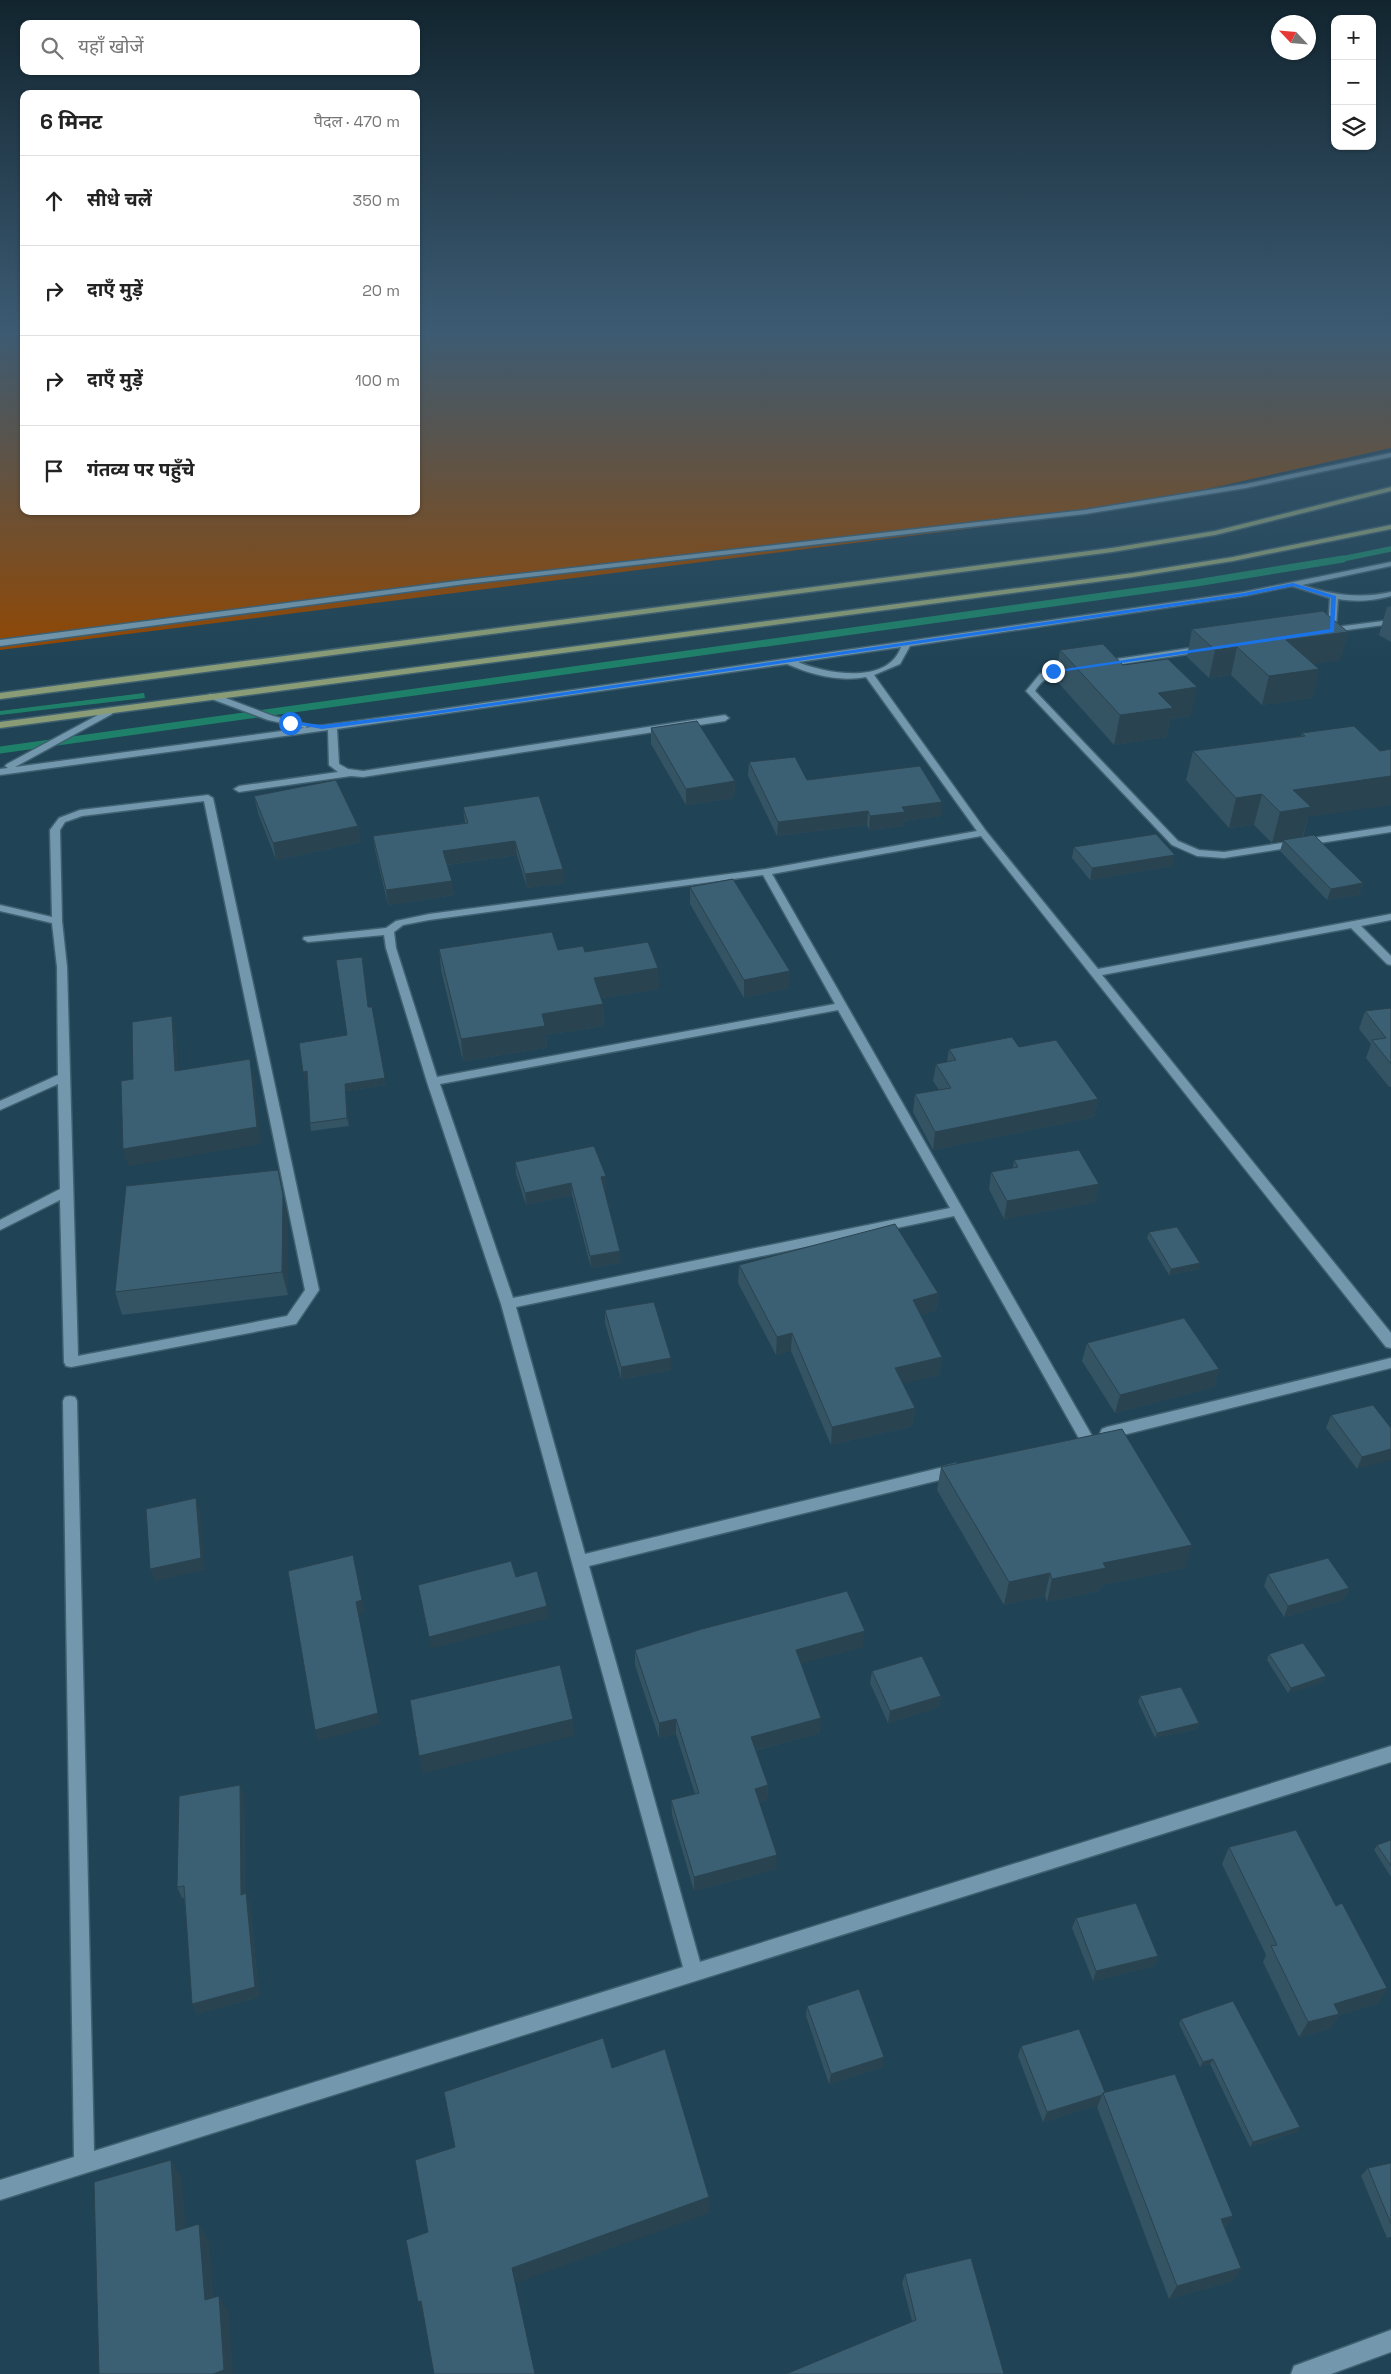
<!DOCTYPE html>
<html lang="hi">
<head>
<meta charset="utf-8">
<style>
  :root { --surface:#fff; --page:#f6f6f6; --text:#222; --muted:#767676; --line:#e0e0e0 }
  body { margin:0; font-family:"Space Grotesk","Noto Sans Devanagari",sans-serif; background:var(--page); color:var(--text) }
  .controls { position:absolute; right:15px; top:15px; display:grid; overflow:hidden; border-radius:10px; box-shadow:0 1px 4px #0004 }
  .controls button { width:45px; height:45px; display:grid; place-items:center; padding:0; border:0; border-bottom:1px solid var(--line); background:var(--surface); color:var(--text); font:25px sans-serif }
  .compass { position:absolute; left:1271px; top:15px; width:45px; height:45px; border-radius:50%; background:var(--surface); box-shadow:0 1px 4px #0004; rotate:296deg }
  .stop { position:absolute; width:15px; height:15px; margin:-11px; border:4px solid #1a73e8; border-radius:50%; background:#fff }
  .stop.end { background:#1a73e8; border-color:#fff; box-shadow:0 1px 5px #0008 }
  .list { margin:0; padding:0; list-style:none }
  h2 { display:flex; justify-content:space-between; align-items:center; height:65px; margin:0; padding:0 20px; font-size:21px }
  h2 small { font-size:16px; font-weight:400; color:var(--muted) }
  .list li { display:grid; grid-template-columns:32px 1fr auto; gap:15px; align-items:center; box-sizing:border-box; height:90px; padding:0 20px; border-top:1px solid var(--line) }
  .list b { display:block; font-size:19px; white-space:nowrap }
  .list em { font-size:16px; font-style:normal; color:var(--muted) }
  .icon { flex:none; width:28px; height:28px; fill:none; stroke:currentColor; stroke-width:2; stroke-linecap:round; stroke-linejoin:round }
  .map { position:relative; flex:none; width:1391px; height:2374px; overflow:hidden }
  .search { position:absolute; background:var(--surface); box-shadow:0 1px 4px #0004; left:20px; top:20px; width:400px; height:55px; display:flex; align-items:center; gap:12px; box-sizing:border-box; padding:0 18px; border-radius:10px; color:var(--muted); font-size:19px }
  .panel { position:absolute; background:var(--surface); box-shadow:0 1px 4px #0004; left:20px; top:90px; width:400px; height:425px; border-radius:10px }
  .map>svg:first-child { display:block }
</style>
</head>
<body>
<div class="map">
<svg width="1391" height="2374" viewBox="0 0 1391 2374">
  <rect width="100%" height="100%" fill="#204355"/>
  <path fill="#934700" d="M0,330H24V511H416V330H1391V448L1109,511L0,650Z"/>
  <path fill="#1f8069" d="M144,693L145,698L0,715V711Z"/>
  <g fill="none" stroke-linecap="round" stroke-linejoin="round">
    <path stroke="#1f8069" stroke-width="5.5" d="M1337,560L1391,549"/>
    <path stroke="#1f8069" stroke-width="7" d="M0,750L1196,583L1343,559"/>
    <defs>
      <path id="minor" d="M1391,453V457L1246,488L1085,514L465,584L0,646V640L465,580L1085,510L1246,484Z
        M1391,562V566L1302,585C1332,595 1360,599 1391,592V596C1373,601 1356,602 1338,599L1336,627L1391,620V624L1325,633L1324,631L1328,629L1330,598L1292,586L1244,596L910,646L900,664L874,675L986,831L1098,969L1391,914V920L1361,926L1391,956V965L1387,964L1351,928L1102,975L1391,1333V1348L1386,1347L981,836L772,874L1091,1434L1093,1438L1091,1442L1086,1444L1081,1442L954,1216L516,1307L585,1554L956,1464L961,1466L963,1470L961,1474L956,1476L589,1566L700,1962L1391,1746V1762L0,2200V2180L74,2157L63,1401L65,1397L70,1396L75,1397L77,1401L94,2151L683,1967L501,1304L427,1082L386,948L384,935L308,942L303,939L304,937L386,928L396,921L429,914L766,869L977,831L866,677C838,682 813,675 787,664L337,729L339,764L348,769L363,771L725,715L729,718L725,721L363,777L351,776L239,792L234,789L239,786L338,772L329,765L328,730L0,775V769L8,768L5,766L7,764L109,709L113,712L112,714L15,767L415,713L1244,592ZM901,647C888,685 826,674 798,662ZM763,875L835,1004L437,1077L396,948L394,932L403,925L429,920ZM838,1010L950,1208L513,1298L440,1084Z
        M1204,646L1208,649L1207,651L1103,667L1099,664L1103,661Z
        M1073,665L1076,666V670C1059,674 1045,674 1035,691L1178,841L1199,850L1224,852L1391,826V832L1224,858L1197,856L1172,845L1026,691L1040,674Z
        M209,694H215L273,716L309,725L305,728L268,720L209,698Z
        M208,795L213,798L319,1290L296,1324L71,1367L66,1366L64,1362L60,1200L0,1230V1220L60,1189L58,1084L0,1110V1101L58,1075L57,967L52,923L0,911V905L52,917L50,830L59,818L80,810ZM204,801L305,1290L287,1316L78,1356L67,967L62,921L60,830L65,822L82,816Z
        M1391,1358V1368L1107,1439L1102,1437L1100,1433L1102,1429L1107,1427Z
        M1391,2330V2352L1331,2374H1291L1294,2366Z"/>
      <path id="major" d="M1391,487V491L1215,535L1112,552L0,699V693L1112,548L1215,531Z
        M1391,525V529L1233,561L1133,577L0,728V722L1133,573L1233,557Z"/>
    </defs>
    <use href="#minor" stroke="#3f6070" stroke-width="3"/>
    <use href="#major" stroke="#3f6070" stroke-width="3"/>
    <use href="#minor" fill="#7398ad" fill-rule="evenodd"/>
    <use href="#major" fill="#899c75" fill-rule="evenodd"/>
  </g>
  <path fill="#345363" d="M1391,606V642L1379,635L1387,607Z
    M1192,629L1348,632L1340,660L1313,664L1319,669L1312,698L1262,705L1231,675L1209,678L1187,657Z
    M1060,650L1123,665L1191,716L1170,719L1167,737L1114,745L1055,679Z
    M1354,726L1308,817L1303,837L1363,883L1359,895L1327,900L1280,851L1283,841L1272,843L1254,825L1229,828L1186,780L1193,751L1301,736L1302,733Z
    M651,728L735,781L734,798L686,805L651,744Z
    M749,762L807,780L941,816L904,821V826L869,830L867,825L777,836L748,776Z
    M254,796L358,826L361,842L276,860L258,813Z
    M539,796L564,883L527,888L517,855L447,865L454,895L388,905L375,850L373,836L465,823L463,807Z
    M1074,847L1172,866L1090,880L1072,858Z
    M690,887L789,988L744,998L690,904Z
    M439,949L585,952L659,989L601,998L603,1004L604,1026L546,1035L547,1048L463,1061L441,970Z
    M368,1007L386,1085L346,1091L349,1126L311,1131L310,1123L307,1079L304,1080L347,1035Z
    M1391,1008V1087H1389L1366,1058L1371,1044L1359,1029L1365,1011Z
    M1019,1047L1098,1099L1094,1117L933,1150L913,1112L915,1094L939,1090L933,1081L936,1064L947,1062L949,1049Z
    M1014,1160L1099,1184L1095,1202L1004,1219L989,1189L991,1172L1013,1168Z
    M515,1162L606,1188L604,1189L621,1263L591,1268L572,1195L526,1205L516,1174Z
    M288,1219V1295L122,1315L115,1292Z
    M1149,1232L1200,1263L1198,1269L1169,1275L1147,1238Z
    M739,1265L938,1293L936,1311L921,1315L942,1357L939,1375L902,1383L915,1408L912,1426L831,1445L791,1351L776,1355L738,1283Z
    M605,1310L671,1358V1370L621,1379L605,1323Z
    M1087,1343L1219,1369L1214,1387L1115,1413L1082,1361Z
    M1331,1415L1391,1428L1357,1469L1326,1428Z
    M941,1467L1185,1568L1101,1585L1099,1591L1047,1602L1045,1596L1004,1605L937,1490Z
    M1268,1574L1349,1588L1343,1600L1284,1617L1264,1586Z
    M863,1647L801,1663L820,1733L756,1750L768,1785L767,1800L759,1802L776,1869L694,1891L672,1815L671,1800L695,1794L676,1734L659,1738L635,1665V1650Z
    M1269,1654L1326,1676L1323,1682L1288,1693L1267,1660Z
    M872,1671L941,1696L939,1707L888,1723L870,1683Z
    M1140,1696L1199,1723L1197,1729L1155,1738L1138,1702Z
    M240,1785L244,1796L245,1894L250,1904L259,1997L196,2014L184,1898H182L177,1887Z
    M1391,1840V1877L1374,1850L1377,1845Z
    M1229,1847L1336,1906L1387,1988L1377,2004L1339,2015L1330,2029L1299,2037L1263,1962L1266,1955L1222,1864Z
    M1076,1918L1158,1956L1154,1966L1093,1981L1072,1928Z
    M807,2006L883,2067L829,2084L806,2016Z
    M1181,2019L1297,2132L1250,2147L1210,2064L1200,2067L1179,2024Z
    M1021,2046L1105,2092L1233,2216L1225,2228L1241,2268L1233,2281L1169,2299L1097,2107L1098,2105L1043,2122L1018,2056Z
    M1391,2163V2237L1387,2238L1361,2176L1368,2168Z
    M905,2274L1004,2374L912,2321L902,2283Z"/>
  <path fill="#2a4350" d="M1348,632L1340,660L1279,669L1286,640Z
    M1237,647L1231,675L1209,678L1215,650Z
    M1319,669L1312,698L1262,705L1269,676Z
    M1197,687L1191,716L1170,719L1167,737L1114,745L1120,715L1158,693Z
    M1391,776V805L1308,817L1302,838L1283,840V841L1272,843L1280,812L1293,790Z
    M735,781L734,798L686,805V789Z
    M1262,794L1254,825L1229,828L1236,798Z
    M942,802L941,816L904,821V826L869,830L870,816L902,807Z
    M868,811L867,825L777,836L778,822Z
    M358,826L361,842L276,860L273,843Z
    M515,841L517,855L445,865L443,851Z
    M1175,855L1172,866L1090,880L1092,868Z
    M563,869L564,883L527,888L525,874Z
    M452,881L454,895L388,905L386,890Z
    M1363,883L1359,895L1327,900L1331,889Z
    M658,968L659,989L595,999L594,978Z
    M790,971L789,988L744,998V980Z
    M603,1004L604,1026L546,1035L547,1048L463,1061L461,1039L542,1014Z
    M172,1016L176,1034L180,1088L175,1071Z
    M250,1059L254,1077L261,1144L128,1166L123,1149Z
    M307,1071L309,1079L304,1080L303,1072Z
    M385,1078L386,1085L346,1091L349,1126L347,1118L345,1084Z
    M1098,1099L1094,1117L933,1150L935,1132Z
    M278,1170L288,1219V1295L282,1272Z
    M606,1176V1188L601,1189V1177Z
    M571,1183L572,1195L526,1205L525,1193Z
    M1099,1184L1095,1202L1004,1219L1007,1201Z
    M620,1251L621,1263L591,1268L590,1256Z
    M1200,1263L1198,1269L1169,1275L1171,1269Z
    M938,1293L936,1311L911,1318L913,1300Z
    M792,1333L791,1351L776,1355L777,1337Z
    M942,1357L939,1375L893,1386L895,1368Z
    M671,1358V1370L621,1379V1367Z
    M1219,1369L1214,1387L1115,1413L1120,1395Z
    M915,1408L912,1426L831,1445L832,1427Z
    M1391,1449V1460L1357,1469L1362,1457Z
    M196,1498L200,1510L205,1570L155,1581L150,1569Z
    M1192,1545L1185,1568L1101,1585L1099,1591L1047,1602L1052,1579L1103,1563Z
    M353,1555L365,1612L359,1614L380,1724L318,1741L315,1730L356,1602Z
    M1050,1573L1045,1596L1004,1605L1009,1582Z
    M1349,1588L1343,1600L1284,1617L1288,1606Z
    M547,1606L548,1618L431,1649L429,1637Z
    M865,1631L863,1647L795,1665L796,1650Z
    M1326,1676L1323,1682L1288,1693L1291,1688Z
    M941,1696L939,1707L888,1723L890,1711Z
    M821,1718L820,1733L751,1751V1737Z
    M573,1719L574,1736L423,1773L419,1756Z
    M676,1719V1734L659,1738V1723Z
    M1199,1723L1197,1729L1155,1738L1157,1733Z
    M240,1785L244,1796L245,1905L241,1895Z
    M768,1785L767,1800L754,1803L755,1789Z
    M777,1855L776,1869L694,1891V1877Z
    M246,1893L250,1904L259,1997L196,2014L192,2004Z
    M1158,1956L1154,1966L1093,1981L1096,1971Z
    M1387,1988L1377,2004L1339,2015L1330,2029L1299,2037L1308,2022L1334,2004Z
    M884,2057L883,2067L829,2084L831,2074Z
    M1213,2059L1210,2064L1200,2067L1203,2062Z
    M1102,2095L1098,2105L1043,2122L1047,2112Z
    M1300,2127L1297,2132L1250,2147L1253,2142Z
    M171,2160L182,2178L187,2248L176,2231Z
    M709,2197V2213L516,2283L512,2268Z
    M1233,2216L1224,2229L1221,2219Z
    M199,2224L209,2241L215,2316L205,2300Z
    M1241,2268L1233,2281L1169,2299L1177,2286Z
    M219,2296L229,2312L233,2374H213Z
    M421,2301L426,2316L423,2317L418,2302Z"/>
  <path fill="#3c6073" stroke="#2a4350" d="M1323,611L1348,632L1286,640L1319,669L1269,676L1237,647L1215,650L1192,629Z
    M1103,644L1123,665L1168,659L1197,687L1158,693L1173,708L1120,715L1060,650Z
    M697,721L735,781L686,789L651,728Z
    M1354,726L1380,751L1391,749V776L1293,790L1311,807L1280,812L1262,794L1236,798L1193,751L1305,736L1302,733Z
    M795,757L807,780L920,766L942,802L902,807L905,812L870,816L868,811L778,822L749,762Z
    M336,780L358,826L273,843L254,796Z
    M539,796L563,869L525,874L515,841L443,851L452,881L386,890L373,836L468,823L463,807Z
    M1156,834L1175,855L1092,868L1074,847Z
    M1314,835L1363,883L1331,889L1283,840Z
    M733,879L790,971L744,980L690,887Z
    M552,932L558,950L583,946L585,952L648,942L658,968L594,978L603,1004L542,1014L545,1026L461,1039L439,949Z
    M362,957L368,1007H372L385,1078L345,1084L347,1118L310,1123L307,1071L303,1072L299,1043L347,1035L336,960Z
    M1391,1008V1064L1372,1040L1386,1038L1365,1011Z
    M172,1016L175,1071L250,1059L257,1127L123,1149L121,1081L133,1079L132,1022Z
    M1012,1037L1019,1047L1056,1040L1098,1099L935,1132L915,1094L951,1088L936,1064L956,1060L949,1049Z
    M594,1146L606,1176L601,1177L620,1251L590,1256L571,1183L525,1193L515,1162Z
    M1079,1150L1099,1184L1007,1201L991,1172L1018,1167L1014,1160Z
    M278,1170L283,1195L282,1272L115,1292L126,1186Z
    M895,1224L938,1293L913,1300L942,1357L895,1368L915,1408L832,1427L792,1333L777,1337L739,1265Z
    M1177,1227L1200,1263L1171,1269L1149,1232Z
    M654,1302L671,1358L621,1367L605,1310Z
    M1184,1318L1219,1369L1120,1395L1087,1343Z
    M1373,1405L1391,1428V1449L1362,1457L1331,1415Z
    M1122,1429L1192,1545L1103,1563L1106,1568L1052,1579L1050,1573L1009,1582L941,1467Z
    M196,1498L201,1558L150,1569L146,1509Z
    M353,1555L362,1600L356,1602L378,1713L315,1730L288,1571Z
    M1328,1558L1349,1588L1288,1606L1268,1574Z
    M511,1561L516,1577L537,1571L547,1606L429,1637L418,1585Z
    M847,1591L865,1631L796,1650L821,1718L751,1737L768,1785L755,1789L777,1855L694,1877L671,1800L699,1793L676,1719L659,1723L635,1650L702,1629Z
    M1303,1643L1326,1676L1291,1688L1269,1654Z
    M922,1656L941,1696L890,1711L872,1671Z
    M560,1665L573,1719L419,1756L410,1700Z
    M1181,1687L1199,1723L1157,1733L1140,1696Z
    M240,1785L241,1895L246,1893L255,1987L192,2004L184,1886L177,1887L179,1796Z
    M1296,1830L1336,1906L1342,1903L1387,1988L1334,2004L1339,2014L1308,2022L1271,1946L1277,1945L1229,1847Z
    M1391,1840V1866L1377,1845Z
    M1136,1903L1158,1956L1096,1971L1076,1918Z
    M859,1989L884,2057L831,2074L807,2006Z
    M1233,2001L1300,2127L1253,2142L1213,2059L1203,2062L1181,2019Z
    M1079,2029L1105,2092L1103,2093L1102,2095L1047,2112L1021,2046Z
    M603,2038L612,2068L665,2049L709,2197L512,2268L535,2374H434L421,2301L418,2302L406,2240L428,2232L415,2160L455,2147L444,2092Z
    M1175,2074L1233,2216L1221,2219L1241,2268L1177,2286L1103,2093Z
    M171,2160L176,2231L199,2224L205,2300L219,2296L224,2370L213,2374H99L94,2182Z
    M1391,2163V2224L1368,2168Z
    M971,2258L1004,2374H786L916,2320L905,2274Z"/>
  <linearGradient id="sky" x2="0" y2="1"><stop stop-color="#12252f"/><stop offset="0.5" stop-color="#3c5b73"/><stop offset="1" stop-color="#3c5b73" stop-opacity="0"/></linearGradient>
  <rect width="1391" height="662" fill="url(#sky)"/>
  <path fill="#1a73e8" d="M1293,583L1336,596L1334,632L1053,673L1051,671L1330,629L1331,598L1293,586L1244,596L415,717L322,729L288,723L290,721L322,725L415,714L1244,593Z"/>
</svg>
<div class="controls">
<button>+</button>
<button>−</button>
<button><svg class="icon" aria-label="layers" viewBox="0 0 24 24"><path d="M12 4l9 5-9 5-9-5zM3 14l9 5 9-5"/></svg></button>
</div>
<svg class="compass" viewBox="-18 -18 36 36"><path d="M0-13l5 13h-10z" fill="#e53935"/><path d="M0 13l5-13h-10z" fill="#767676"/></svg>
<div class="stop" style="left:290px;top:723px"></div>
<div class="stop end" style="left:1053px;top:671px"></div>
<div class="search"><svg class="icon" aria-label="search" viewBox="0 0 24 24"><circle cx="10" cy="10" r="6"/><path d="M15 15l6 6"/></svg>यहाँ खोजें</div>
<section class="panel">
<h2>6 मिनट<small>पैदल · 470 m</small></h2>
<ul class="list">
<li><svg class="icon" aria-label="ahead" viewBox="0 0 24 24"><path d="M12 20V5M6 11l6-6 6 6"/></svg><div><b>सीधे चलें</b></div><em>350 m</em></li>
<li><svg class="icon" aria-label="right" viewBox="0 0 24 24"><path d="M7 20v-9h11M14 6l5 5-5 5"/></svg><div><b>दाएँ मुड़ें</b></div><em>20 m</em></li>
<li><svg class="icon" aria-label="right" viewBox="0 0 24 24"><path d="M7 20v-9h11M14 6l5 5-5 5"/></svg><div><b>दाएँ मुड़ें</b></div><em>100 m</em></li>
<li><svg class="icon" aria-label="arrive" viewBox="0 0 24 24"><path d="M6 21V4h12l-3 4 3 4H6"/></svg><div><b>गंतव्य पर पहुँचे</b></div></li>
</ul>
</section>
</div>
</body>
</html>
